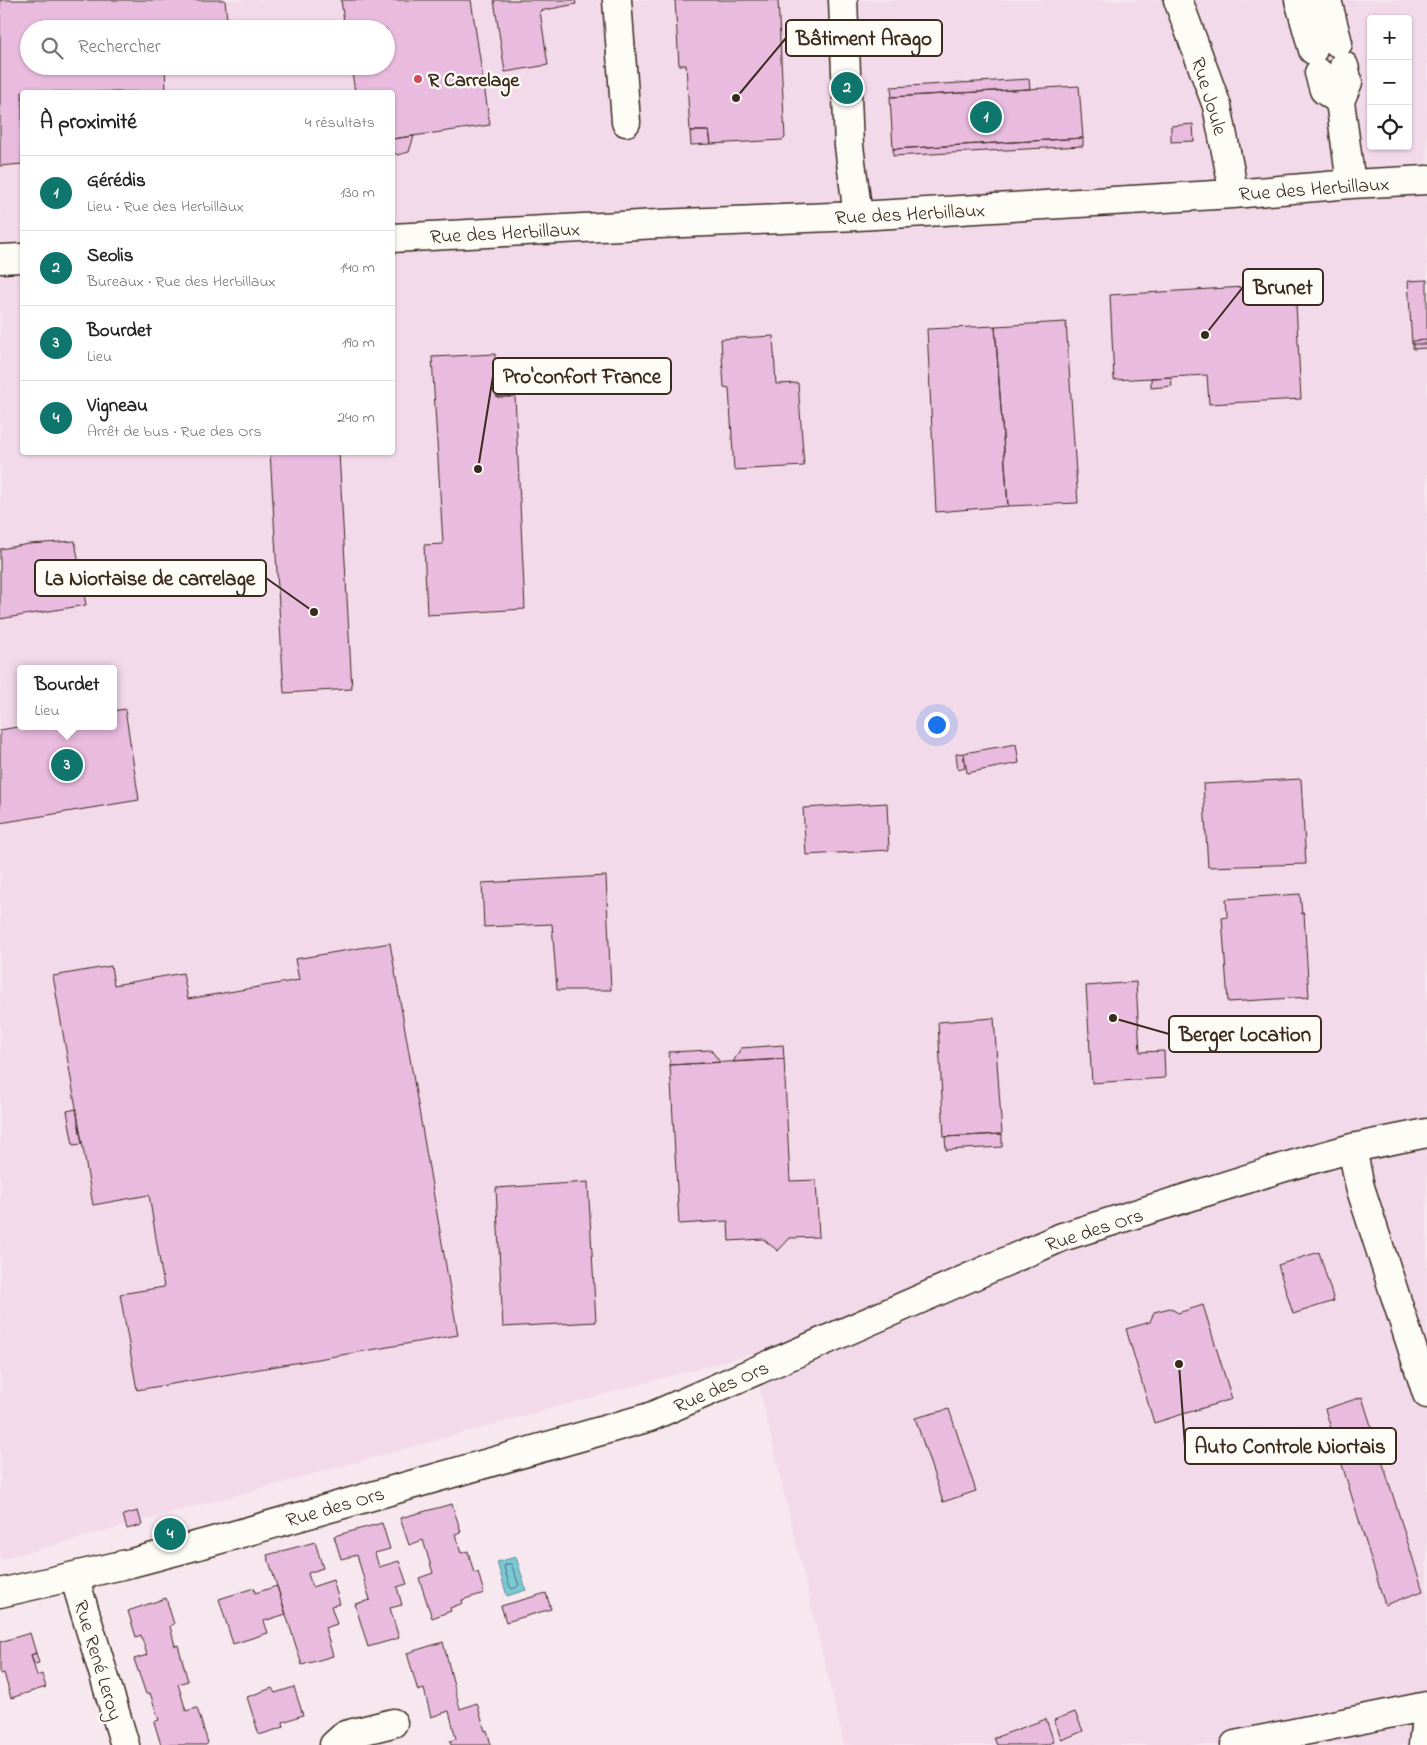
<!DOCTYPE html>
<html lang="fr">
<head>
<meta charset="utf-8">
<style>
  :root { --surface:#fff; --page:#f6f6f6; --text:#222; --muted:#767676; --line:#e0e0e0; --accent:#0f766e }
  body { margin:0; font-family:"Indie Flower",sans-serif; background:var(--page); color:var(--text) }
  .controls { position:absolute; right:15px; top:15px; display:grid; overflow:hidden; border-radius:5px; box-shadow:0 1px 4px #0004 }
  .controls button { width:45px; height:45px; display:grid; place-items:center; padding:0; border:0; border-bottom:1px solid var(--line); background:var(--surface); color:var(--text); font:25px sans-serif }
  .you { position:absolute; left:936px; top:724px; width:18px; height:18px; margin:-12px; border:4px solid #fff; border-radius:50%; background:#1a73e8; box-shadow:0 0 0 8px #1a73e833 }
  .badge { display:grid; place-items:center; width:32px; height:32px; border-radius:50%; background:var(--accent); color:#fff; font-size:16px; font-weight:700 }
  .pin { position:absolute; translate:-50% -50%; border:2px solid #fff; box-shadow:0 1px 5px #0006 }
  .popup { position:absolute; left:17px; top:665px; width:100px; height:65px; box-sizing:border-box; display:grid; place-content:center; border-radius:5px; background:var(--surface); filter:drop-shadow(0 1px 4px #0005); font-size:16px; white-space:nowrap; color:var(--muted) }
  .popup b { font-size:19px; color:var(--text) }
  .popup::after { content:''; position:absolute; left:50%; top:100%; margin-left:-10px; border:10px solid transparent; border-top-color:var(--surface) }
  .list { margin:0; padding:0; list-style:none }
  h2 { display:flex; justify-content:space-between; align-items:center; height:65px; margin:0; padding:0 20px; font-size:21px }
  h2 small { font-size:16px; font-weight:400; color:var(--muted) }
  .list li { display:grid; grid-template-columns:32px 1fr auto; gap:15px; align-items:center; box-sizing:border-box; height:75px; padding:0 20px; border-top:1px solid var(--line) }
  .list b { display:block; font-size:19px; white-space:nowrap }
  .list p { margin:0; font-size:16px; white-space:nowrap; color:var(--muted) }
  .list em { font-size:16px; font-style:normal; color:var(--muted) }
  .icon { flex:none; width:28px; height:28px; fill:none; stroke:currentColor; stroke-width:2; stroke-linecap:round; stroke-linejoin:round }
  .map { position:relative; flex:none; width:1427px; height:1745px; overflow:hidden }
  .search { position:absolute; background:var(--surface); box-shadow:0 1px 4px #0004; left:20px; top:20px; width:375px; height:55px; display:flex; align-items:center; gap:12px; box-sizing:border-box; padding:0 18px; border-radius:28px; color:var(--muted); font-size:19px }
  .panel { position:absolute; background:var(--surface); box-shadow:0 1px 4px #0004; left:20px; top:90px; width:375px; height:365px; border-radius:5px }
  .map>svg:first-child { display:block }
</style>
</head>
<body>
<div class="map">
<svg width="1427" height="1745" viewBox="0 0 1427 1745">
  <rect width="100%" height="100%" fill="#f7e8f0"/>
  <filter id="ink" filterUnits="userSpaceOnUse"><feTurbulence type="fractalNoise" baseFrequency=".02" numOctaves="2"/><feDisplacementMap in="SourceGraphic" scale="10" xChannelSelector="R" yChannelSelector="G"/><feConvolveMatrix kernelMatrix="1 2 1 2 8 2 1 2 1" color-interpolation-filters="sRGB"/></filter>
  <g filter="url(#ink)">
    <path fill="#f3daeb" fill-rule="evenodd" d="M0,0H1427V1745H844L751,1354L0,1560ZM1371,19H1408V146H1371ZM29,29H386V66H29ZM22,92H392V452H22ZM21,669H113V726H21Z"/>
    <path fill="#79c9d6" stroke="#60898c" d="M516,1557L526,1590L507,1596L497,1562Z"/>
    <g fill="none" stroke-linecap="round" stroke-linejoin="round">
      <path stroke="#546a68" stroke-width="1" d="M511,1564L519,1585L517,1587L512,1589L510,1587L504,1567L505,1565Z"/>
    </g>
    <path fill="#e9bbdf" stroke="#3b2a1e" d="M0,0H225L228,29H29V66H165L166,92H22V164L0,166Z
      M341,0H471L490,125L392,139V92H355L351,66H386V29H345Z
      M494,0H575L576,4L540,11L548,65L505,72Z
      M675,0H778L785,138L782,140L711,144L709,131H690L686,65H679Z
      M1029,79L1030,89L892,97L891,87Z
      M1079,86L1083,138L893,149L890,97Z
      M1193,124L1194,141L1171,142V126Z
      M690,131H709L711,144L691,145Z
      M414,136L409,152L397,155L392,150V139Z
      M1083,138V146L893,156V149Z
      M1427,280V344H1412L1408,281Z
      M1295,284L1301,399L1209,404L1207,375L1114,380L1110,295Z
      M1066,322L1078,503L1008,506L995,326Z
      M995,326L1008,506L936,512L927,329Z
      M773,336L776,384L798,383L804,466L734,470L729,388L724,387L721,339Z
      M1427,340V348L1413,349V341Z
      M495,354L497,397L515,396L525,609L427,615L424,545L443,544L432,357Z
      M509,371L511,397H497L496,372Z
      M1171,377L1172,386L1151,388V378Z
      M270,452H339L352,689L284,693Z
      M75,541L86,605L0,619V549L29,544Z
      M125,709L139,800L0,823V730L23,726H113V711Z
      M1016,744L1019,763L967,773L964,753Z
      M963,753L965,768L958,770L956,754Z
      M1301,779L1306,864L1208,867L1203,784Z
      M887,803L889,850L806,855L803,808Z
      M606,876L611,990H557L552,924L484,927L482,883Z
      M1300,894L1302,914L1304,913L1309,997L1228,1002L1222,918L1227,917L1226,899Z
      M390,943L458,1335L137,1390L120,1294L164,1287L149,1195L93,1205L53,976L111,966L114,985L183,973L188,999L299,980L295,959Z
      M1136,982L1140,1052L1164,1051L1165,1078L1092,1083L1086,986Z
      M994,1018L1002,1134L944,1137L938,1022Z
      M783,1045L784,1059L733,1062L741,1048Z
      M711,1050L720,1062L670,1065L669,1052Z
      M784,1059L790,1181L816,1180L819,1237L790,1238L778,1251L763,1239L729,1241L728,1221L679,1224L670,1065Z
      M76,1109L82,1144L73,1145L67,1111Z
      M1002,1134V1147L946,1150L945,1137Z
      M588,1182L596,1322L503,1327L496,1188Z
      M1319,1252L1334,1301L1293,1314L1278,1265Z
      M1203,1305L1232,1399L1154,1423L1126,1329L1150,1322L1154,1312L1170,1308L1178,1313Z
      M1362,1397L1423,1591L1385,1605L1325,1409Z
      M949,1409L976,1491L943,1502L915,1418Z
      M452,1504L461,1532L455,1534L461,1553L468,1551L474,1573L478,1572L484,1593L462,1600L463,1603L450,1608L451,1611L432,1618L419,1578L433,1573L423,1540L409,1545L400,1518Z
      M138,1511L142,1525L127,1529L123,1515Z
      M382,1523L390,1549L375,1553L379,1567L399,1561L407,1584L397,1587L402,1605L390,1608L399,1638L368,1647L355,1604L370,1600L357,1555L341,1559L334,1536Z
      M315,1542L323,1568L308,1573L312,1587L333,1580L340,1604L331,1606L337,1624L325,1628L333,1656L302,1665L267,1555Z
      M277,1586L286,1614L264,1621L268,1633L233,1644L219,1599L254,1588L255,1593Z
      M546,1593L551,1609L506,1622L501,1606Z
      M166,1598L174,1624L170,1626L175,1646L178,1645L188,1681L178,1684L186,1711L197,1708L208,1743L206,1745H161L154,1722L159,1720L150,1693L146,1694L134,1659L147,1655L141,1635L136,1637L128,1611Z
      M30,1633L36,1653L31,1655L37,1676L42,1674L46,1687L11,1698L4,1673L0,1674V1642Z
      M443,1642L460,1709L477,1703L485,1731L487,1730L491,1745H451L450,1741L456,1739L449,1711L431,1717L424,1689L418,1691L407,1653Z
      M36,1653L39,1663L34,1664L31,1655Z
      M294,1687L303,1715L283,1722L284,1727L259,1735L247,1697L272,1688L275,1693Z
      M1075,1712L1083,1731L1062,1740L1054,1720Z
      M1046,1719L1054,1742L1044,1745H997L994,1738Z"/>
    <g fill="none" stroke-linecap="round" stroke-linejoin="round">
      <defs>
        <path id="minor" d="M617,0L626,122
          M843,0L849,146L858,216
          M1178,0L1217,106L1230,172L1233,194
          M1299,0L1313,50
          M1327,0L1338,43
          M1319,73L1324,90L1340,101L1348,82L1344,66
          M1340,101L1351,184
          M392,238L658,224L858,216L1233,194L1351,184L1427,180
          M0,259L22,258
          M1352,1148L1360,1187L1427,1394
          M74,1576L125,1745
          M0,1593L131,1563L210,1542L650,1417L1062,1237L1285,1167L1352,1148L1427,1133
          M334,1745L345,1735L393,1723
          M1235,1745L1427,1706
          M1423,1745L1427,1708"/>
      </defs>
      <use href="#minor" stroke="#3b2a1e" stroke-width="31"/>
      <use href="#minor" stroke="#fdfcf7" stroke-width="28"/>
    </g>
  </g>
  <circle fill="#d1495b" stroke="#fdfcf7" stroke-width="2" cx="418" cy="79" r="5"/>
  <g text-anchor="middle" stroke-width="4.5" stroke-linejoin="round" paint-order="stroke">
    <g font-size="20" font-weight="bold" fill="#3b2a1e" stroke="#fdfcf7" text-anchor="start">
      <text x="428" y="86">R Carrelage</text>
    </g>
    <g font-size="20" fill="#3b2a1e" stroke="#fdfcf7">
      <text transform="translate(1210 96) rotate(73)" y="7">Rue Joule</text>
      <text transform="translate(1314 188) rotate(-4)" y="7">Rue des Herbillaux</text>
      <text transform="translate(910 213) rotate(-3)" y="7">Rue des Herbillaux</text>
      <text transform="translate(505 232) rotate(-3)" y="7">Rue des Herbillaux</text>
      <text transform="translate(1094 1229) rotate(-18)" y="7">Rue des Ors</text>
      <text transform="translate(721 1386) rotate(-24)" y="7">Rue des Ors</text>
      <text transform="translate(335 1506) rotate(-16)" y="7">Rue des Ors</text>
      <text transform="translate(99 1660) rotate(73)" y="7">Rue René Leroy</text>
    </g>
  </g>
  <path fill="none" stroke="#3b2a1e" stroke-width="2" d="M736 98L786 38M1205 335L1243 287M478 469L493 376M314 612L266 578M1113 1018L1169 1034M1179 1364L1185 1446"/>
  <g fill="#3b2a1e" stroke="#fdfcf7" stroke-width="2">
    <circle cx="736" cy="98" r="5"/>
    <circle cx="1205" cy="335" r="5"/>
    <circle cx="478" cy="469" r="5"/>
    <circle cx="314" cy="612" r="5"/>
    <circle cx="1113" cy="1018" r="5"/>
    <circle cx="1179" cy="1364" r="5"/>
  </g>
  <g fill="#fdfcf7" stroke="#3b2a1e" stroke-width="2">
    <rect x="786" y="20" width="156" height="36" rx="5"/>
    <rect x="1243" y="269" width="80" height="36" rx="5"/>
    <rect x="493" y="358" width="178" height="36" rx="5"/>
    <rect x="35" y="560" width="231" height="36" rx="5"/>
    <rect x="1169" y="1016" width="152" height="36" rx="5"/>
    <rect x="1185" y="1428" width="211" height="36" rx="5"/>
  </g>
  <g font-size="21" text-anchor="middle" font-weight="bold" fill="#3b2a1e">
    <text x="864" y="45">Bâtiment Arago</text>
    <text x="1283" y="294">Brunet</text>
    <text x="582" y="383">Pro'confort France</text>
    <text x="150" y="585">La Niortaise de carrelage</text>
    <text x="1245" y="1041">Berger Location</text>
    <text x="1290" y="1453">Auto Controle Niortais</text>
  </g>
</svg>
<div class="controls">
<button>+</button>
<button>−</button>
<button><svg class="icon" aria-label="locate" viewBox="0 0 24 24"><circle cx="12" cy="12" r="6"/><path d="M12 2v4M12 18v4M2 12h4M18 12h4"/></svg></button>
</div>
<div class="you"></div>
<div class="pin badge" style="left:986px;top:117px">1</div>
<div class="pin badge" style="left:847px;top:88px">2</div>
<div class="pin badge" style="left:67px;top:765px">3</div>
<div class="popup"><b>Bourdet</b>Lieu</div>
<div class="pin badge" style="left:170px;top:1534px">4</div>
<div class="search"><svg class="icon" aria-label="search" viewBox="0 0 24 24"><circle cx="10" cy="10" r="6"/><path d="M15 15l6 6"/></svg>Rechercher</div>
<section class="panel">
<h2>À proximité<small>4 résultats</small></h2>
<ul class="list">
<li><span class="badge">1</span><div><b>Gérédis</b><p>Lieu · Rue des Herbillaux</p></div><em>130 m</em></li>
<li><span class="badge">2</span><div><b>Seolis</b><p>Bureaux · Rue des Herbillaux</p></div><em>140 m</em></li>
<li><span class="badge">3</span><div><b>Bourdet</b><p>Lieu</p></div><em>190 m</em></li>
<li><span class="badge">4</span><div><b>Vigneau</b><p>Arrêt de bus · Rue des Ors</p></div><em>240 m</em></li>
</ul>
</section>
</div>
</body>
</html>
